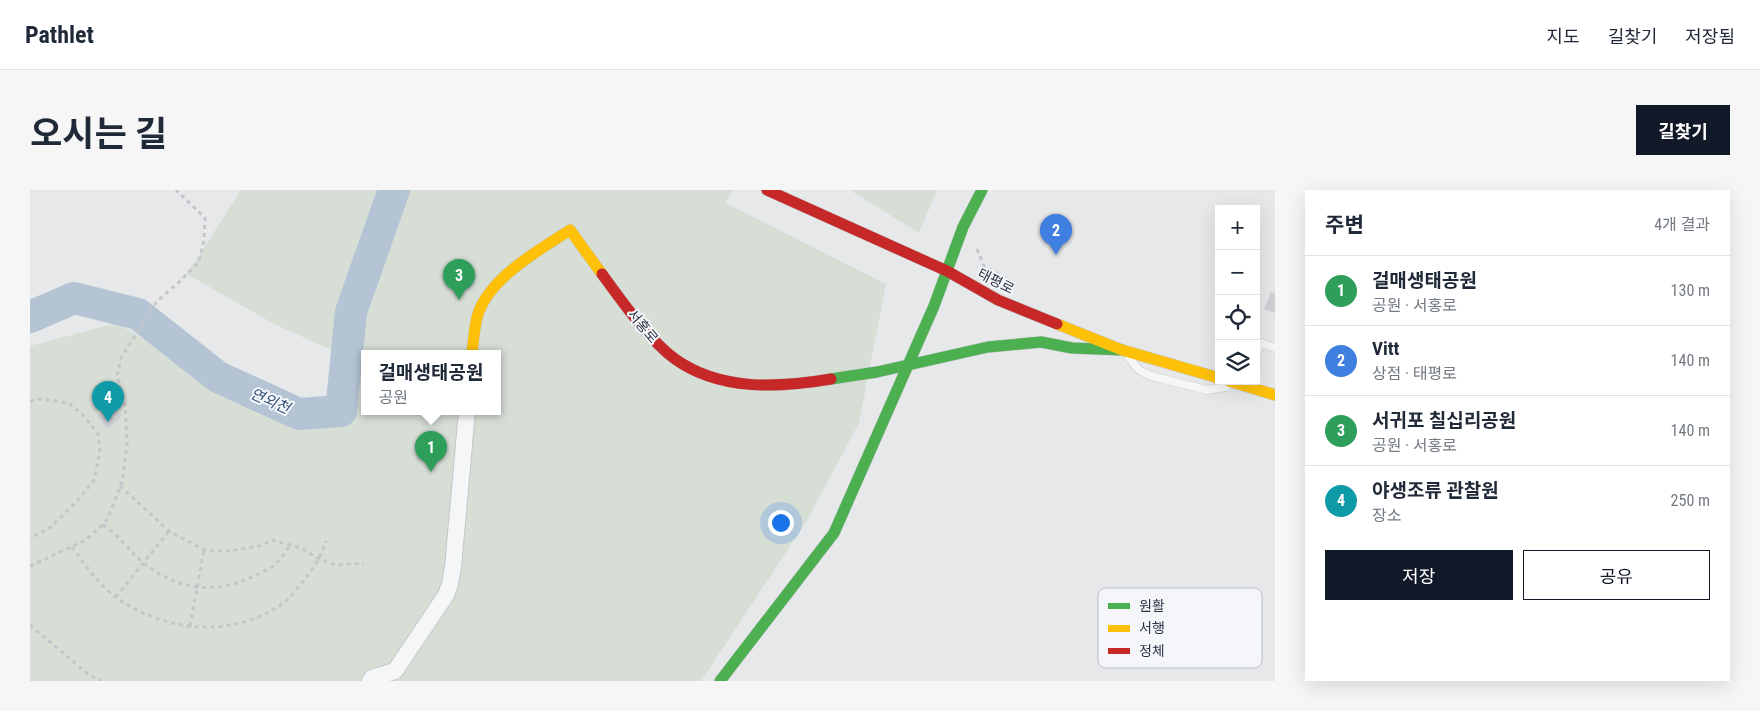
<!DOCTYPE html>
<html lang="ko">
<head>
<meta charset="utf-8">
<style>
  :root { --surface:#fff; --page:#f6f6f7; --text:#1f2937; --muted:#747a83; --line:#e0e1e3; --accent:#111827 }
  body { margin:0; font-family:"Roboto Condensed","Noto Sans KR",sans-serif; background:var(--page); color:var(--text) }
  .controls { position:absolute; right:15px; top:15px; display:grid; overflow:hidden; border-radius:0px; box-shadow:0 5px 20px #0002 }
  .controls button { width:45px; height:45px; display:grid; place-items:center; padding:0; border:0; border-bottom:1px solid var(--line); background:var(--surface); color:var(--text); font:25px sans-serif }
  .you { position:absolute; left:750px; top:332px; width:18px; height:18px; margin:-12px; border:4px solid #fff; border-radius:50%; background:#1a73e8; box-shadow:0 0 0 8px #1a73e833 }
  .badge { display:grid; place-items:center; width:32px; height:32px; border-radius:50%; background:var(--accent); color:#fff; font-size:16px; font-weight:700 }
  .pin { position:absolute; translate:-50% -41px; filter:drop-shadow(0 1px 2px #0008) }
  .pin::after { content:''; position:absolute; top:26px; width:18px; height:15px; background:inherit; clip-path:polygon(0 0,100% 0,50% 100%) }
  .popup { position:absolute; left:331px; top:160px; width:140px; height:65px; box-sizing:border-box; display:grid; place-content:center; border-radius:0px; background:var(--surface); filter:drop-shadow(0 1px 4px #0005); font-size:16px; white-space:nowrap; color:var(--muted) }
  .popup b { font-size:19px; color:var(--text) }
  .popup::after { content:''; position:absolute; left:50%; top:100%; margin-left:-10px; border:10px solid transparent; border-top-color:var(--surface) }
  .list { margin:0; padding:0; list-style:none }
  h2 { display:flex; justify-content:space-between; align-items:center; height:65px; margin:0; padding:0 20px; font-size:21px }
  h2 small { font-size:16px; font-weight:400; color:var(--muted) }
  .list li { display:grid; grid-template-columns:32px 1fr auto; gap:15px; align-items:center; box-sizing:border-box; height:70px; padding:0 20px; border-top:1px solid var(--line) }
  .list b { display:block; font-size:19px; white-space:nowrap }
  .list p { margin:0; font-size:16px; white-space:nowrap; color:var(--muted) }
  .list em { font-size:16px; font-style:normal; color:var(--muted) }
  .actions { display:flex; gap:10px; padding:15px 20px }
  .actions a { flex:1; padding:11px 0; border:1px solid var(--accent); border-radius:0px; text-align:center; font-size:18px; color:var(--accent) }
  .actions .main { background:var(--accent); color:#fff }
  .icon { flex:none; width:28px; height:28px; fill:none; stroke:currentColor; stroke-width:2; stroke-linecap:round; stroke-linejoin:round }
  .map { position:relative; flex:none; width:1245px; height:491px; overflow:hidden; border-radius:0px }
  header { display:flex; align-items:center; gap:30px; box-sizing:border-box; height:70px; padding:0 25px; background:var(--surface); border-bottom:1px solid var(--line) }
  header strong { font-size:24px }
  nav { display:flex; gap:28px; margin-inline-start:auto; font-size:18px }
  .intro { display:flex; align-items:center; justify-content:space-between; box-sizing:border-box; height:120px; padding:0 30px }
  h1 { margin:0; font-size:35px }
  .button { padding:12px 22px; border-radius:0px; background:var(--accent); color:#fff; font-size:18px; font-weight:700 }
  main { display:flex; gap:30px; padding:0 30px }
  aside { flex:1; background:var(--surface); border-radius:0px; box-shadow:0 5px 20px #0002 }
  .map>svg:first-child { display:block }
</style>
</head>
<body>
<header>
<strong>Pathlet</strong>
<nav><a>지도</a><a>길찾기</a><a>저장됨</a></nav>
</header>
<div class="intro"><h1>오시는 길</h1><a class="button">길찾기</a></div>
<main>
<div class="map">
<svg width="1245" height="491" viewBox="0 0 1245 491">
  <rect width="100%" height="100%" fill="#e6e8ea"/>
  <path fill="#d6ded6" fill-rule="evenodd" d="M211,0H704L695,13L856,94L829,233L776,332L671,491H0V156L86,133L226,214L316,231L333,174L246,135L157,84ZM335,163H467V221H335Z
    M820,0H907L889,43Z"/>
  <g fill="none" stroke-linecap="round" stroke-linejoin="round">
    <path stroke="#b4c4d5" stroke-width="32" d="M0,127L44,108L108,124L188,187L269,224L311,221L321,122L364,0"/>
  </g>
  <path fill="#ced0d3" d="M1241,102L1245,103V123L1234,119Z
    M81,214L92,226L78,239L67,226Z"/>
  <g fill="none" stroke-linecap="round" stroke-linejoin="round">
    <defs>
      <path id="lane" d="M1226,163L1231,153L1245,158
        M1099,168L1109,180L1121,186L1177,200L1196,197"/>
      <path id="street" d="M340,491L342,488L365,481L416,405L420,394L423,377L437,221"/>
      <path id="fast" d="M801,189L847,182L958,157L1011,152L1042,158L1092,160
        M690,491L804,343L904,116L933,37L952,0"/>
      <path id="slow" d="M1027,134L1092,160L1189,188
        M442,163C444,149 444,134 449,121C463,86 509,60 540,40L572,84
        M1199,191L1245,205"/>
      <path id="jam" d="M737,0L917,81L968,110L1027,134
        M572,84C591,110 619,150 645,169C690,201 748,198 801,189"/>
    </defs>
    <use href="#lane" stroke="#c4c6c8" stroke-width="9"/>
    <use href="#street" stroke="#c4c6c8" stroke-width="18"/>
    <use href="#fast" stroke="#c4c6c8" stroke-width="12"/>
    <use href="#slow" stroke="#c4c6c8" stroke-width="12"/>
    <use href="#jam" stroke="#c4c6c8" stroke-width="12"/>
    <path stroke="#c5c6ca" stroke-width="3" stroke-dasharray="4 4" stroke-linecap="butt" d="M947,59L954,76L975,88L974,91
      M0,211L11,209L39,213L54,226L68,244L70,262L64,290L49,309L20,338L0,348
      M90,296L139,341L174,360L197,361L230,356L242,350L271,358L289,369L305,375L334,373
      M73,335C89,345 100,362 115,374C149,401 187,405 226,385C231,382 239,380 243,376C250,371 255,362 260,355
      M42,357C56,376 70,397 90,410C134,440 194,447 241,421C255,414 265,402 274,390C284,378 292,365 296,351
      M0,376L54,351L73,335L78,328L92,292L97,255L95,210L87,186L91,168L127,111L148,93L169,72L174,50L175,28L146,0
      M86,407L139,341
      M0,435L58,484L71,491
      M160,436L174,360"/>
    <use href="#lane" stroke="#f5f6f7" stroke-width="8"/>
    <use href="#street" stroke="#f5f6f7" stroke-width="16"/>
    <use href="#fast" stroke="#4caf50" stroke-width="11"/>
    <use href="#slow" stroke="#ffc107" stroke-width="11"/>
    <use href="#jam" stroke="#c62828" stroke-width="11"/>
  </g>
  <g text-anchor="middle" stroke-width="4" stroke-linejoin="round" paint-order="stroke">
    <g font-size="14" fill="#2b3445" stroke="#f4f6f9">
      <text transform="translate(966 91) rotate(27)" y="5">태평로</text>
      <text transform="translate(613 136) rotate(50)" y="5">서홍로</text>
    </g>
    <g font-size="15" font-style="italic" fill="#34527a" stroke="#f4f6f9">
      <text transform="translate(240 211) rotate(24)" y="5">연외천</text>
    </g>
  </g>
  <rect x="1068" y="398" width="164" height="80" rx="8" fill="#f4f6f9" stroke="#b8bcc3" stroke-width="1"/>
  <rect x="1078" y="413" width="22" height="6" fill="#4caf50"/>
  <rect x="1078" y="435" width="22" height="7" fill="#ffc107"/>
  <rect x="1078" y="458" width="22" height="6" fill="#c62828"/>
  <g font-size="14" fill="#2b3445">
    <text x="1109" y="421">원활</text>
    <text x="1109" y="443">서행</text>
    <text x="1109" y="466">정체</text>
  </g>
</svg>
<div class="controls">
<button>+</button>
<button>−</button>
<button><svg class="icon" aria-label="locate" viewBox="0 0 24 24"><circle cx="12" cy="12" r="6"/><path d="M12 2v4M12 18v4M2 12h4M18 12h4"/></svg></button>
<button><svg class="icon" aria-label="layers" viewBox="0 0 24 24"><path d="M12 4l9 5-9 5-9-5zM3 14l9 5 9-5"/></svg></button>
</div>
<div class="you"></div>
<div class="pin badge" style="left:401px;top:282px;background:#2e9e5b">1</div>
<div class="popup"><b>걸매생태공원</b>공원</div>
<div class="pin badge" style="left:1026px;top:65px;background:#3f7fe0">2</div>
<div class="pin badge" style="left:429px;top:110px;background:#2e9e5b">3</div>
<div class="pin badge" style="left:78px;top:232px;background:#0f9aa8">4</div>
</div>
<aside>
<h2>주변<small>4개 결과</small></h2>
<ul class="list">
<li><span class="badge" style="background:#2e9e5b">1</span><div><b>걸매생태공원</b><p>공원 · 서홍로</p></div><em>130 m</em></li>
<li><span class="badge" style="background:#3f7fe0">2</span><div><b>Vitt</b><p>상점 · 태평로</p></div><em>140 m</em></li>
<li><span class="badge" style="background:#2e9e5b">3</span><div><b>서귀포 칠십리공원</b><p>공원 · 서홍로</p></div><em>140 m</em></li>
<li><span class="badge" style="background:#0f9aa8">4</span><div><b>야생조류 관찰원</b><p>장소</p></div><em>250 m</em></li>
</ul>
<div class="actions"><a class="main">저장</a><a>공유</a></div>
</aside>
</main>
</body>
</html>
